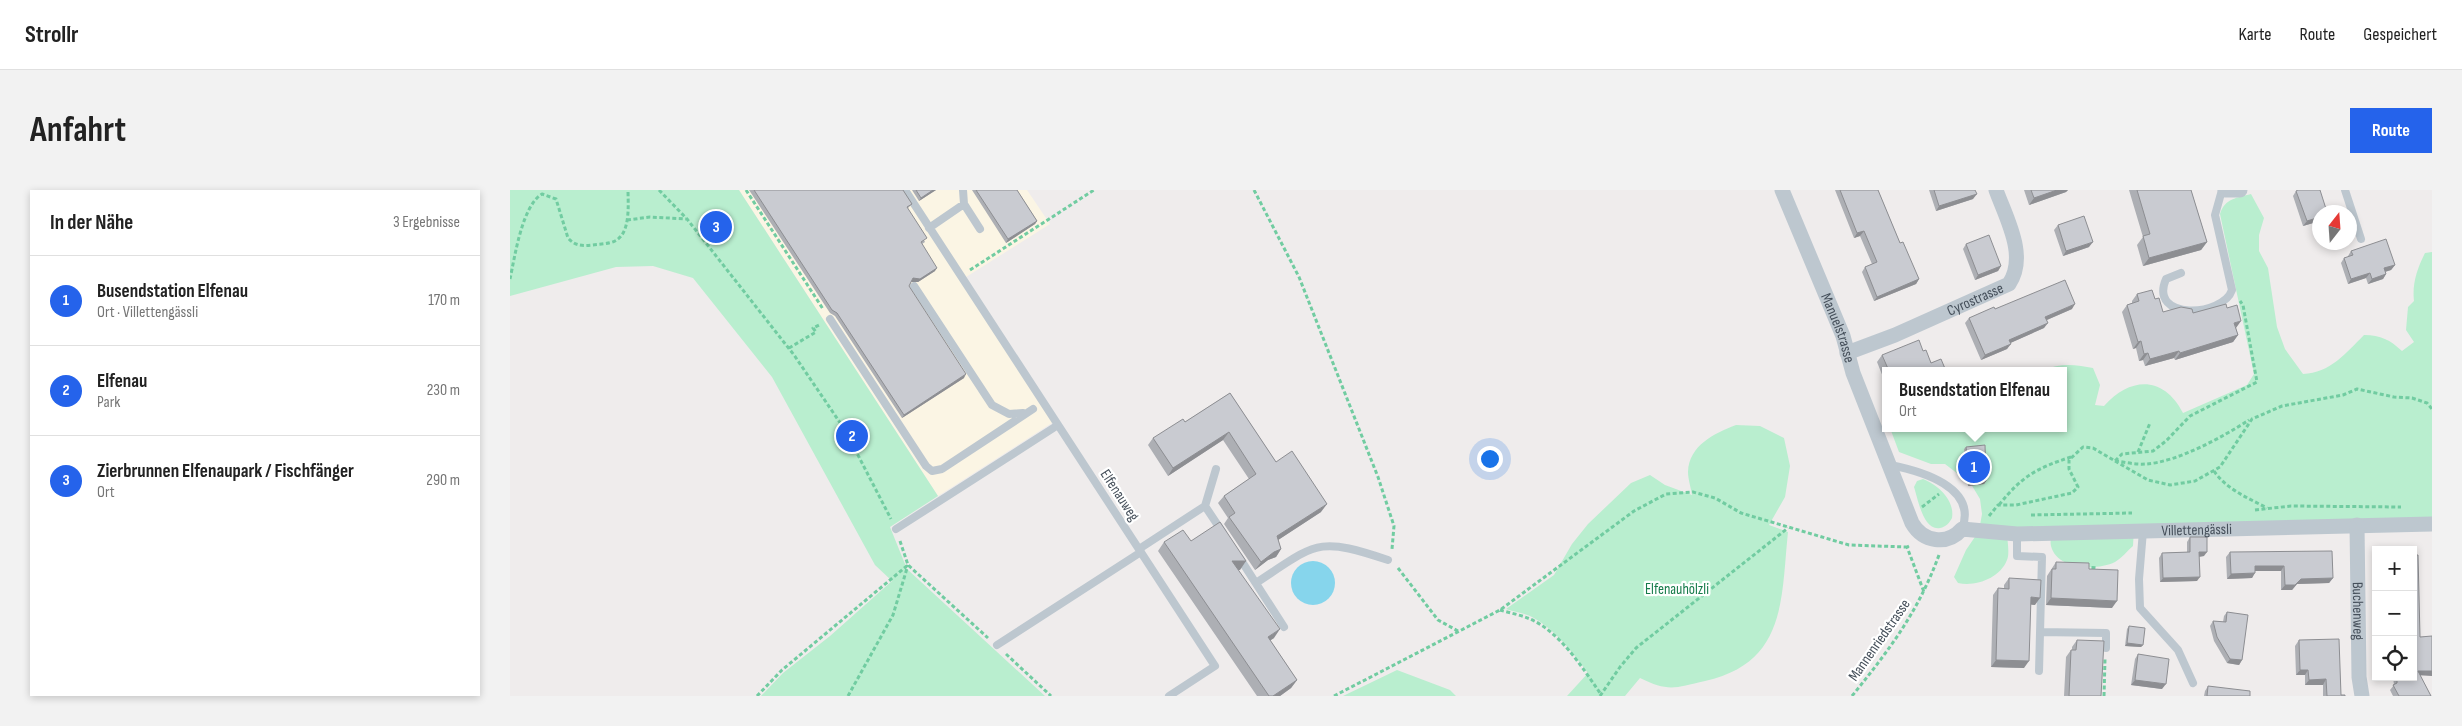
<!DOCTYPE html>
<html lang="de">
<head>
<meta charset="utf-8">
<style>
  :root { --surface:#fff; --page:#f2f2f2; --text:#222; --muted:#767676; --line:#e0e0e0; --accent:#2563eb }
  body { margin:0; font-family:"Sofia Sans Condensed",sans-serif; background:var(--page); color:var(--text) }
  .controls { position:absolute; right:15px; bottom:15px; display:grid; overflow:hidden; border-radius:0px; box-shadow:0 2px 8px #0003 }
  .controls button { width:45px; height:45px; display:grid; place-items:center; padding:0; border:0; border-bottom:1px solid var(--line); background:var(--surface); color:var(--text); font:25px sans-serif }
  .compass { position:absolute; left:1802px; top:15px; width:45px; height:45px; border-radius:50%; background:var(--surface); box-shadow:0 2px 8px #0003; rotate:17deg }
  .you { position:absolute; left:979px; top:268px; width:18px; height:18px; margin:-12px; border:4px solid #fff; border-radius:50%; background:#1a73e8; box-shadow:0 0 0 8px #1a73e833 }
  .badge { display:grid; place-items:center; width:32px; height:32px; border-radius:50%; background:var(--accent); color:#fff; font-size:16px; font-weight:700 }
  .pin { position:absolute; translate:-50% -50%; border:2px solid #fff; box-shadow:0 1px 5px #0006 }
  .popup { position:absolute; left:1372px; top:177px; width:185px; height:65px; box-sizing:border-box; display:grid; place-content:center; border-radius:0px; background:var(--surface); filter:drop-shadow(0 1px 4px #0005); font-size:16px; white-space:nowrap; color:var(--muted) }
  .popup b { font-size:19px; color:var(--text) }
  .popup::after { content:''; position:absolute; left:50%; top:100%; margin-left:-10px; border:10px solid transparent; border-top-color:var(--surface) }
  .list { margin:0; padding:0; list-style:none }
  h2 { display:flex; justify-content:space-between; align-items:center; height:65px; margin:0; padding:0 20px; font-size:21px }
  h2 small { font-size:16px; font-weight:400; color:var(--muted) }
  .list li { display:grid; grid-template-columns:32px 1fr auto; gap:15px; align-items:center; box-sizing:border-box; height:90px; padding:0 20px; border-top:1px solid var(--line) }
  .list b { display:block; font-size:19px; white-space:nowrap }
  .list p { margin:0; font-size:16px; white-space:nowrap; color:var(--muted) }
  .list em { font-size:16px; font-style:normal; color:var(--muted) }
  .icon { flex:none; width:28px; height:28px; fill:none; stroke:currentColor; stroke-width:2; stroke-linecap:round; stroke-linejoin:round }
  .map { position:relative; flex:none; width:1922px; height:506px; overflow:hidden; border-radius:0px }
  header { display:flex; align-items:center; gap:30px; box-sizing:border-box; height:70px; padding:0 25px; background:var(--surface); border-bottom:1px solid var(--line) }
  header strong { font-size:24px }
  nav { display:flex; gap:28px; margin-inline-start:auto; font-size:18px }
  .intro { display:flex; align-items:center; justify-content:space-between; box-sizing:border-box; height:120px; padding:0 30px }
  h1 { margin:0; font-size:35px }
  .button { padding:12px 22px; border-radius:0px; background:var(--accent); color:#fff; font-size:18px; font-weight:700 }
  main { display:flex; gap:30px; padding:0 30px }
  aside { flex:1; background:var(--surface); border-radius:0px; box-shadow:0 2px 8px #0003 }
  .map>svg:first-child { display:block }
</style>
</head>
<body>
<header>
<strong>Strollr</strong>
<nav><a>Karte</a><a>Route</a><a>Gespeichert</a></nav>
</header>
<div class="intro"><h1>Anfahrt</h1><a class="button">Route</a></div>
<main>
<aside>
<h2>In der Nähe<small>3 Ergebnisse</small></h2>
<ul class="list">
<li><span class="badge">1</span><div><b>Busendstation Elfenau</b><p>Ort · Villettengässli</p></div><em>170 m</em></li>
<li><span class="badge">2</span><div><b>Elfenau</b><p>Park</p></div><em>230 m</em></li>
<li><span class="badge">3</span><div><b>Zierbrunnen Elfenaupark / Fischfänger</b><p>Ort</p></div><em>290 m</em></li>
</ul>
</aside>
<div class="map">
<svg width="1922" height="506" viewBox="0 0 1922 506">
  <rect width="100%" height="100%" fill="#efecec"/>
  <path fill="#fbf5e4" d="M229,0H517L540,34L456,87L548,229L428,306Z"/>
  <path fill="#b9eecf" d="M0,0H229L428,306L380,337L397,379L535,506H251L273,483L320,446L382,391L365,375L262,187L183,88L143,76L106,77L0,106Z
    M1741,4L1754,28L1749,45V61L1758,78L1767,137L1775,159L1793,184C1820,183 1836,163 1854,145C1871,145 1880,150 1892,161L1904,152L1896,140L1898,117L1904,111C1902,94 1907,79 1915,63L1922,62V330L1624,339L1623,356C1617,361 1612,368 1605,372C1587,381 1547,380 1541,356C1540,352 1541,345 1542,341L1497,342C1497,350 1500,363 1497,370C1490,388 1466,397 1448,393L1444,387L1456,360L1469,341L1472,324L1470,309L1461,294L1435,274H1421L1389,262L1380,238H1553V181H1535C1548,172 1568,175 1583,178L1590,195L1585,215L1594,216C1621,186 1654,186 1673,223L1737,195L1744,184L1710,24C1715,8 1727,8 1741,4Z
    M1226,235L1250,236L1274,248L1280,276L1275,307L1259,335L1278,342C1271,408 1277,473 1195,491C1165,498 1158,502 1130,488L1115,506H1057L1078,483C1063,463 1045,439 1022,427C1014,423 1004,422 996,419L1044,385L1062,354L1078,334L1121,293L1140,285L1155,295L1182,305C1181,298 1178,289 1178,282C1179,255 1205,243 1226,235Z
    M1413,289C1428,295 1445,310 1442,328C1440,332 1436,337 1430,338C1413,341 1408,309 1404,297L1407,291Z
    M887,480L940,500L946,506H833Z"/>
  <path fill="#86d5ec" d="M781 393a22 22 0 1 1 44 0a22 22 0 1 1-44 0Z"/>
  <g fill="none" stroke-linecap="round" stroke-linejoin="round">
    <path stroke="#71cca1" stroke-width="3" stroke-dasharray="4 2.5" stroke-linecap="butt" d="M149,0L177,29L284,165L335,240L381,329
      M236,0L313,119
      M744,0L789,87L868,287L884,336L882,359
      M117,30L140,27L176,29
      M460,80L584,0
      M0,89C5,66 12,16 32,4L46,9L58,48C65,56 72,56 82,55C90,54 99,54 105,51C121,43 118,14 118,0
      M279,158L306,142L303,138L309,135
      M1628,262L1640,233
      M1605,271L1638,290L1660,295L1685,291L1710,277L1742,229L1772,216L1833,205L1847,199L1884,207L1902,208L1917,213L1922,219
      M1605,271C1615,272 1626,275 1636,274C1667,272 1713,247 1739,230
      M1704,281C1716,299 1738,308 1757,318
      M1489,315C1512,286 1527,278 1561,267
      M1412,317L1429,304
      M1745,320L1781,316L1891,317
      M1521,325L1622,323
      M1479,326L1488,315H1506L1562,303L1568,297L1559,279V270L1573,257L1583,258L1605,271L1612,264L1643,261L1656,251L1680,226L1747,192L1733,115L1730,111
      M390,351L398,375L478,448
      M1399,356L1397,357L1414,402
      M1575,377L1588,378
      M888,378L928,430L948,441
      M990,420C1000,423 1011,425 1020,429C1050,442 1072,477 1090,503
      M496,464L541,506
      M247,506L272,480L398,375
      M338,506L383,425L398,375
      M824,506L990,420L1124,321L1156,304L1183,302L1205,308L1231,323L1339,355L1397,357
      M1090,506L1110,477L1126,458L1278,338
      M1342,506C1380,459 1408,422 1429,365
      M1594,506L1595,469"/>
    <path stroke="#bdc7cf" stroke-width="8" d="M395,0L705,476L659,506
      M453,0L454,14
      M1835,0L1851,49
      M419,38L454,14L470,39
      M1671,83L1656,89C1638,131 1713,127 1722,100L1705,25L1712,0
      M404,96L482,215L499,224L513,223
      M320,129L416,276L422,281L432,279L523,219
      M1380,275C1411,281 1468,297 1452,339
      M695,316L706,279
      M386,339L548,235
      M1633,341L1629,389L1630,418L1668,460L1683,493
      M1507,344V366L1532,367L1529,481
      M629,359L695,316L713,343
      M729,367L774,437
      M746,393C807,353 806,346 878,370
      M1530,442L1596,443V458
      M487,455L631,362"/>
    <g stroke="#bdc7cf" stroke-width="15">
      <path id="s1" d="M1272,0L1333,146L1343,183L1402,333C1413,352 1437,356 1452,339L1507,344L1922,334"/>
      <path d="M1715,0H1730"/>
      <path id="s2" d="M1337,163L1385,145L1499,94C1518,66 1496,28 1486,0"/>
      <path id="s3" d="M1847,335L1849,487L1852,506"/>
    </g>
  </g>
  <path fill="#adafb4" d="M239,0H393L402,14L397,19L415,52L412,54L425,81L408,92H401L399,96L454,188L392,228L325,126L320,123Z
    M402,0H426L409,11Z
    M462,0H507L527,31L525,34L496,53Z
    M1325,0H1368L1390,53L1409,89L1406,94L1364,111L1352,82L1355,77L1362,74L1350,46L1344,48Z
    M1419,0H1465L1463,9L1426,21Z
    M1514,0H1558L1556,2L1519,15Z
    M1619,0H1681L1697,52L1691,60L1633,76L1627,55L1633,47Z
    M1786,1L1810,22V31L1793,36L1783,6Z
    M1548,35L1579,57L1553,66L1544,40Z
    M1456,54L1491,76L1488,81L1465,90L1453,59Z
    M1841,61L1885,75L1881,80L1875,82L1876,84L1873,89L1858,94L1856,88L1838,94L1831,73L1834,68L1838,67V66Z
    M1627,104L1645,109L1653,122L1683,123L1717,118L1726,138L1728,145L1723,152L1665,170L1664,168L1635,176L1633,170L1629,171L1626,158L1623,159L1612,122L1617,115L1622,113V111Z
    M1485,119H1562L1537,130L1534,138L1500,153L1497,159L1471,170L1455,133L1459,128Z
    M1413,161L1421,173L1436,181H1375V192L1367,172L1372,165Z
    M720,203L766,272L811,322L768,350L771,359L766,367L758,370L745,380L714,334L718,328L708,313L714,306L739,289L713,250L658,286L638,255L643,248L675,232Z
    M1456,257L1476,291L1474,294L1458,296L1454,259Z
    M1680,347L1694,366L1689,367L1687,391L1650,392L1649,368L1652,363L1677,362V352Z
    M681,351L730,380H728L764,448L760,450L787,490L781,498L770,506H747L648,361L654,352Z
    M1720,362L1823,388L1819,393L1787,394L1782,400H1771V381H1745L1742,388L1717,389L1716,367Z
    M1546,372L1579,379L1602,418L1536,415L1537,386Z
    M1499,388L1525,415L1521,414L1514,478L1481,477L1483,405L1488,398H1494V395Z
    M1717,422L1732,470L1729,475L1717,473L1704,451L1700,436L1703,431L1713,432L1714,426Z
    M1619,436L1633,455L1631,457L1615,456L1617,439Z
    M1567,450L1591,506H1554L1556,467L1561,460H1562V457Z
    M1789,450L1831,505L1835,506H1813V495H1795V485H1786L1785,456Z
    M1628,464L1652,499L1621,495L1625,469Z
    M1910,485L1921,506H1883L1880,500L1884,495L1883,487H1903Z
    M1698,496L1740,506H1694L1695,501Z"/>
  <path fill="#8d8e92" d="M423,0H426L409,11L411,8Z
    M1547,0H1558L1556,2L1519,15L1524,8Z
    M1467,4L1463,9L1426,21L1429,16Z
    M1810,27V31L1793,36L1797,31Z
    M527,31L525,34L496,53L498,49Z
    M1354,41L1350,46L1344,48L1347,43Z
    M1583,52L1579,57L1553,66L1556,61Z
    M1697,52L1691,60L1633,76L1639,68Z
    M1885,75L1881,80L1871,83L1874,78Z
    M1491,76L1488,81L1465,90L1468,85Z
    M427,78L425,81L408,92H401L403,88Z
    M1860,83L1856,88L1838,94L1841,89Z
    M1876,84L1873,89L1858,94L1862,89Z
    M1409,89L1406,94L1364,111L1367,107Z
    M1565,114L1562,119L1532,132L1535,127Z
    M1731,131L1726,138L1724,133Z
    M1538,133L1534,138L1496,155L1499,150Z
    M1728,145L1723,152L1665,170L1670,163Z
    M1631,151L1626,158L1623,159L1628,152Z
    M1501,154L1497,159L1471,170L1475,165Z
    M1669,161L1664,168L1635,176L1640,169Z
    M1638,163L1633,170L1629,171L1634,164Z
    M456,184L454,188L392,228L394,225Z
    M719,242L713,250L658,286L663,278Z
    M1476,291L1474,294L1458,296L1460,293Z
    M817,314L811,322L762,354L767,346Z
    M771,359L766,367L758,370L745,380L751,372L764,362Z
    M1689,362H1697L1694,366L1686,367Z
    M722,371H736L730,380H716Z
    M1745,376H1774L1771,381H1742Z
    M1745,383L1742,388L1717,389L1721,384Z
    M1690,387L1687,391L1650,392L1653,388Z
    M1823,388L1819,393L1787,394L1782,400H1771L1775,395L1791,389Z
    M1521,407L1530,408L1525,415L1516,414Z
    M1541,408L1607,411L1602,418L1536,415Z
    M770,439L764,448L752,456L758,447Z
    M1617,453L1633,455L1631,457L1615,456Z
    M1720,469L1732,470L1729,475L1717,473Z
    M1486,470L1519,471L1514,478L1481,477Z
    M1790,480H1798L1795,485H1786Z
    M1908,481H1922V486L1905,485Z
    M1816,489L1813,495H1795L1799,490Z
    M787,490L781,498L770,506H763Z
    M1625,490L1656,494L1652,499L1621,495Z"/>
  <path fill="#c9cbd1" stroke="#8d8e92" d="M244,0H393L402,14L397,17L417,48L411,52L427,78L410,89L403,88L399,96L456,184L394,225L327,123L322,120Z
    M406,0H423L411,8Z
    M466,0H507L527,31L498,49Z
    M1330,0H1368L1390,53L1393,52L1409,89L1367,107L1355,77L1367,72L1354,41L1347,43Z
    M1424,0H1465L1467,4L1429,16Z
    M1521,0H1547L1524,8Z
    M1627,0H1681L1697,52L1639,68L1633,46L1640,44Z
    M1788,0H1810L1817,22H1810V27L1797,31L1786,1Z
    M1574,26L1583,52L1556,61L1548,35Z
    M1479,45L1491,76L1468,85L1456,54Z
    M1876,49L1885,75L1874,78L1876,84L1862,89L1860,83L1841,89L1834,68L1843,65L1841,61Z
    M1555,90L1565,114L1535,127L1538,133L1499,150L1501,154L1475,165L1459,128L1484,117L1485,119Z
    M1642,100L1645,109L1649,108L1653,122L1671,117L1682,119L1683,123L1716,114L1717,118L1727,115L1731,131L1724,133L1728,145L1670,163L1669,161L1640,169L1638,163L1634,164L1631,151L1628,152L1617,115L1629,111L1627,104Z
    M1409,150L1413,161L1416,160L1421,173L1431,169L1436,181H1379L1372,165Z
    M720,203L766,272L782,261L817,314L767,346L771,359L764,362L751,372L719,327L725,323L714,306L746,284L719,242L663,278L643,248L673,229L675,232Z
    M1475,255L1476,291L1460,293L1456,257Z
    M710,332L736,371H722L770,439L758,447L787,490L763,506H759L654,352L673,340L681,351Z
    M1680,347H1697V362H1689L1690,387L1653,388L1652,363L1680,362Z
    M1822,361L1823,388L1791,389L1785,395H1775L1774,376H1745V383L1721,384L1720,362Z
    M1903,365H1908L1910,447L1922,446V481H1908L1921,506H1889L1883,495L1887,493V487H1903Z
    M1546,372L1579,373V379L1608,380L1607,411L1541,408L1542,379H1546Z
    M1499,388L1531,390L1530,408L1521,407L1519,471L1486,470L1488,398L1499,399Z
    M1717,422L1738,425L1732,470L1720,469L1707,447L1703,431L1716,432Z
    M1619,436L1635,438L1633,455L1617,453Z
    M1829,449L1831,505H1835V506H1817L1816,489L1799,490L1798,480H1790L1789,450Z
    M1567,450L1594,451L1591,506H1559L1561,460H1566Z
    M1628,464L1659,469L1656,494L1625,490Z
    M1698,496L1740,501V506H1697Z"/>
  <g text-anchor="middle" stroke-width="4.5" stroke-linejoin="round" paint-order="stroke">
    <g font-size="15" fill="#454f5a" stroke="#fff">
      <text dy="5" stroke="none"><textPath href="#s2" startOffset="139">Cyrostrasse</textPath></text>
      <text dy="5" stroke="none"><textPath href="#s1" startOffset="149">Manuelstrasse</textPath></text>
      <text transform="translate(610 305) rotate(57)" y="5">Elfenauweg</text>
      <text dy="5" stroke="none"><textPath href="#s1" startOffset="652">Villettengässli</textPath></text>
      <text dy="5" stroke="none"><textPath href="#s3" startOffset="86">Buchenweg</textPath></text>
      <text transform="translate(1369 450) rotate(-55)" y="5">Mannenriedstrasse</text>
    </g>
    <g font-size="15" fill="#167b4a" stroke="#fff">
      <text x="1167" y="404">Elfenauhölzli</text>
    </g>
  </g>
</svg>
<div class="controls">
<button>+</button>
<button>−</button>
<button><svg class="icon" aria-label="locate" viewBox="0 0 24 24"><circle cx="12" cy="12" r="6"/><path d="M12 2v4M12 18v4M2 12h4M18 12h4"/></svg></button>
</div>
<svg class="compass" viewBox="-18 -18 36 36"><path d="M0-13l5 13h-10z" fill="#e53935"/><path d="M0 13l5-13h-10z" fill="#767676"/></svg>
<div class="you"></div>
<div class="pin badge" style="left:1464px;top:277px">1</div>
<div class="popup"><b>Busendstation Elfenau</b>Ort</div>
<div class="pin badge" style="left:342px;top:246px">2</div>
<div class="pin badge" style="left:206px;top:37px">3</div>
</div>
</main>
</body>
</html>
